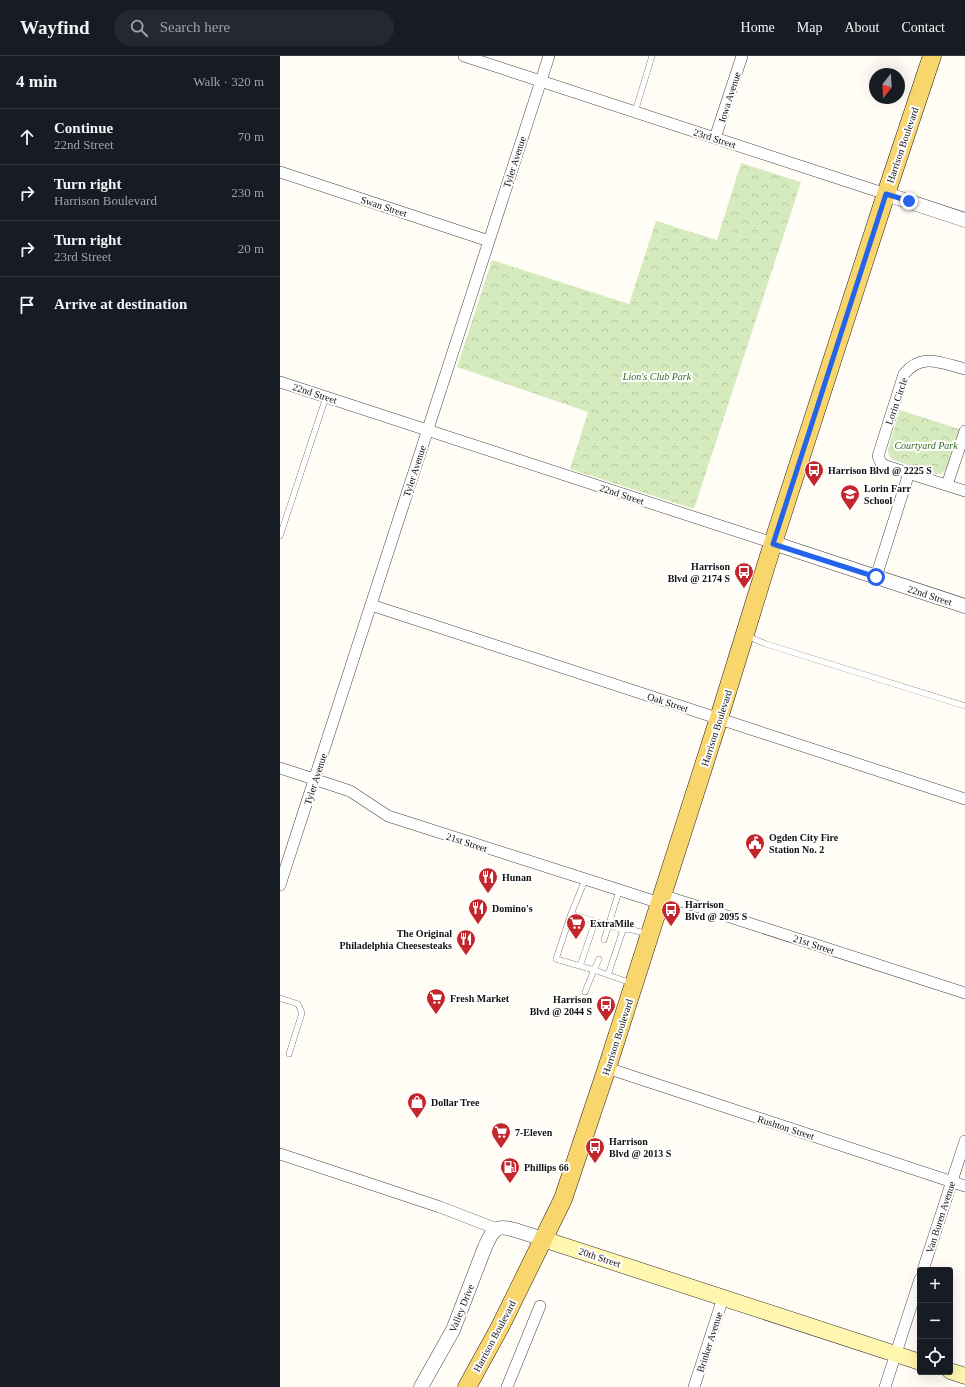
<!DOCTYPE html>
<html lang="en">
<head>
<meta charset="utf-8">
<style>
  :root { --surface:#171b24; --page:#242831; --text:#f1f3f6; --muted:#9ea1a6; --line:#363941 }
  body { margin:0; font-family:Georgia,serif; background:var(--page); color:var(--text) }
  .controls { position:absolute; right:12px; bottom:12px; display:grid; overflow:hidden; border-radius:4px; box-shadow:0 4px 16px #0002 }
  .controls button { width:36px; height:36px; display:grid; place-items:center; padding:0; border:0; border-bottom:1px solid var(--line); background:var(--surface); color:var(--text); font:20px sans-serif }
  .compass { position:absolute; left:589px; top:12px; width:36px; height:36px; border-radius:50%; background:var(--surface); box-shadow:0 4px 16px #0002; rotate:197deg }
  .stop { position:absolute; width:12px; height:12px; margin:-9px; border:3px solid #2563eb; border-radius:50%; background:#fff }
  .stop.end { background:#2563eb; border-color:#fff; box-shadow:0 1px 4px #0008 }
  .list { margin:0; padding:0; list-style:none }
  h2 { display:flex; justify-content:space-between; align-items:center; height:52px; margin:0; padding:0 16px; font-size:17px }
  h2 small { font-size:13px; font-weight:400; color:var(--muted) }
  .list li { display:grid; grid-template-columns:26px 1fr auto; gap:12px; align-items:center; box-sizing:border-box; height:56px; padding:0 16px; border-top:1px solid var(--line) }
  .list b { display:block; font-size:15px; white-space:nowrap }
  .list p { margin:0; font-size:13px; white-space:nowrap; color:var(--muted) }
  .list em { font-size:13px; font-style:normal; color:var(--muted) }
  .icon { flex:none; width:22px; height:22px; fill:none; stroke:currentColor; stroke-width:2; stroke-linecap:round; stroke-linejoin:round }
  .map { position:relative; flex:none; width:685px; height:1331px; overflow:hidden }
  header { display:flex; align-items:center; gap:24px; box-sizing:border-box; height:56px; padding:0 20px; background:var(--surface); border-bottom:1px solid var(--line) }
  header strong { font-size:19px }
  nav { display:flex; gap:22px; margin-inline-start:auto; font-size:14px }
  .search { width:280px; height:36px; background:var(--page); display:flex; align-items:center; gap:10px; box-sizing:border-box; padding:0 14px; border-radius:22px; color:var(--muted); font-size:15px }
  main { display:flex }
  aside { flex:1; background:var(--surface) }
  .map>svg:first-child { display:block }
</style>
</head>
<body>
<header>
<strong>Wayfind</strong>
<div class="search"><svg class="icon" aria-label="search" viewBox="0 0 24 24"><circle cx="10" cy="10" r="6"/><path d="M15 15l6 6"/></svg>Search here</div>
<nav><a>Home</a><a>Map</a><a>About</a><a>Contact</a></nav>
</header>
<main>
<aside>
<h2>4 min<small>Walk · 320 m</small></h2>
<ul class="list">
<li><svg class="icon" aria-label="ahead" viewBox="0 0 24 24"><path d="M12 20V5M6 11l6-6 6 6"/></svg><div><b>Continue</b><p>22nd Street</p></div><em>70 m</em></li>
<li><svg class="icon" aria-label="right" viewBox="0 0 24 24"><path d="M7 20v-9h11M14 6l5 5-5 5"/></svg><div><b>Turn right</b><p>Harrison Boulevard</p></div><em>230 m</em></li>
<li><svg class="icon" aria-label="right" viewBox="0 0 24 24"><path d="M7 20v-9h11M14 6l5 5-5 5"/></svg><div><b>Turn right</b><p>23rd Street</p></div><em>20 m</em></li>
<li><svg class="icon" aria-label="arrive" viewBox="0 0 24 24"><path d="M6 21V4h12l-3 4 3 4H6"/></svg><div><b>Arrive at destination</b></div></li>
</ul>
</aside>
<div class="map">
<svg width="685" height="1331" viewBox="0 0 685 1331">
  <defs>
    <pattern id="park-crowns" width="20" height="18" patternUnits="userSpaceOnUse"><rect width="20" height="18" fill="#d5ebbd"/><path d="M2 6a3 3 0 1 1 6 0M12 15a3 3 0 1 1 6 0" fill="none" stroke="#b6c8a1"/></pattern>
  </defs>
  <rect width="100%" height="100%" fill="#fffdf5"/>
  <path fill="url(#park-crowns)" d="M461,107L521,126L414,453L290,413L308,356L177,311L212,204L349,248L376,165L437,184Z
    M620,354L679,373L666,413L661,418H656L613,404C609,401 608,398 608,393Z"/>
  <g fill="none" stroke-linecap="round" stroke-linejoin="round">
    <defs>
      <path id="service" d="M355,56L372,0
        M0,480L46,341
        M467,580L486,588L685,650
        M291,858L305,824
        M343,874L349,873L368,878
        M324,884L339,835
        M319,903L314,914L276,903L291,858L343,874L328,919
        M300,910L315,866
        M305,936L314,914L351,927
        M0,942L18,948L22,957L9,998"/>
      <path id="minor" d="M184,0L606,138
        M435,82L462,0
        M0,116L209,185
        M685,313C661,307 642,296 624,318L598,400L601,407L606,410L685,435
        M0,326L493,487
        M667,429L685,375
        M596,521L629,417
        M91,549L685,743
        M0,712L70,735L108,760L380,847
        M0,829L269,0
        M382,839L685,937
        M327,1012L685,1130
        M0,1098L160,1151L217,1173
        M643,1214L685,1085
        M227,1331L260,1250
        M414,1331L443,1242
        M605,1331L640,1223"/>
      <path id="tertiary" d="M606,138L685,164
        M493,487L685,550
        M141,1331L173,1274L205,1191C208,1185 211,1176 217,1173C225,1168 254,1181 263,1183"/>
      <path id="secondary" d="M263,1183L640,1306
        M670,1315L685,1320"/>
      <path id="primary" d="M187,1331L220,1271L283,1143L327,1012L439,662L493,487L606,138L652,0"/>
    </defs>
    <use href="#service" stroke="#444" stroke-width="6"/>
    <use href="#minor" stroke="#444" stroke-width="12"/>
    <use href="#tertiary" stroke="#444" stroke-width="15"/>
    <use href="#secondary" stroke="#333" stroke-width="17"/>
    <use href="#primary" stroke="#222" stroke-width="19"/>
    <use href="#service" stroke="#fff" stroke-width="5.5"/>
    <use href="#minor" stroke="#fff" stroke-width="11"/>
    <use href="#tertiary" stroke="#fff" stroke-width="14"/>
    <use href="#secondary" stroke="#fff6b0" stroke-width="16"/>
    <use href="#primary" stroke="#f9d66b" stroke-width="18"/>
  </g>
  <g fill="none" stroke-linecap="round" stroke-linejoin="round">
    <path stroke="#2563eb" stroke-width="5" d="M596,521L493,488L606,138L629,145"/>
  </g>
  <defs>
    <symbol id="bus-pin" viewBox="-11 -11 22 30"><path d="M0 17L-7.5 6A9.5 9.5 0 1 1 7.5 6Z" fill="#c4262e" stroke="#fff"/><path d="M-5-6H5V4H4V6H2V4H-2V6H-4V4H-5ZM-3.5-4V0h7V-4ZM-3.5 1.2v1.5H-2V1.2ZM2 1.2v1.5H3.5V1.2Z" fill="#fff"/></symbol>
    <symbol id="school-pin" viewBox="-11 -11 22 30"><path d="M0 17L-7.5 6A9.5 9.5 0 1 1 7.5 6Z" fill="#c4262e" stroke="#fff"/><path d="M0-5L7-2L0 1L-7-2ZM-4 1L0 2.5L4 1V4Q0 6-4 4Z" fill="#fff"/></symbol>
    <symbol id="civic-pin" viewBox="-11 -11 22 30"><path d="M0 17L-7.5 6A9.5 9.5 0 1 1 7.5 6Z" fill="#c4262e" stroke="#fff"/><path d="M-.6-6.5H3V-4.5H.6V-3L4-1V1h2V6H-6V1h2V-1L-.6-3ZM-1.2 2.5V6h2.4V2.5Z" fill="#fff"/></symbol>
    <symbol id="restaurant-pin" viewBox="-11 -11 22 30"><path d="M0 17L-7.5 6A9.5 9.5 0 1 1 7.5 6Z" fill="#c4262e" stroke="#fff"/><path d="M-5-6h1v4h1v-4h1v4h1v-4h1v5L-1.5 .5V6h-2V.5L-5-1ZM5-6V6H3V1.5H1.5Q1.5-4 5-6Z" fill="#fff"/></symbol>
    <symbol id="supermarket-pin" viewBox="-11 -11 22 30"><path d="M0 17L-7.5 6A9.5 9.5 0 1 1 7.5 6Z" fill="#c4262e" stroke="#fff"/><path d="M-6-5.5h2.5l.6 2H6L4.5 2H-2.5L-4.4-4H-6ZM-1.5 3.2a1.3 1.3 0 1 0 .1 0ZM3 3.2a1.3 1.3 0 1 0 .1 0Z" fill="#fff"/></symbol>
    <symbol id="shop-pin" viewBox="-11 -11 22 30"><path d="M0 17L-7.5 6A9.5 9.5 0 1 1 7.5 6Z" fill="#c4262e" stroke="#fff"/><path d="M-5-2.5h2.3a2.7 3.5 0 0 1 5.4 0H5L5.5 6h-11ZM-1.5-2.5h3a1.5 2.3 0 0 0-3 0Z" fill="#fff"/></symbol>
    <symbol id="fuel-pin" viewBox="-11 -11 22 30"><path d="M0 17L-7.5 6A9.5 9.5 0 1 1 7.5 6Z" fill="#c4262e" stroke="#fff"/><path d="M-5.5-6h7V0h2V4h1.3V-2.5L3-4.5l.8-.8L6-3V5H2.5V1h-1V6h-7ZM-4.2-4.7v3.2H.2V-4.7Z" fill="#fff"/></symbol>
  </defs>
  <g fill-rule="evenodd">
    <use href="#bus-pin" x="523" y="403" width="22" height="30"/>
    <use href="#school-pin" x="559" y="427" width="22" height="30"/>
    <use href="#bus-pin" x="453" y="505" width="22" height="30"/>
    <use href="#civic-pin" x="464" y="776" width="22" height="30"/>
    <use href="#restaurant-pin" x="197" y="810" width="22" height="30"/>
    <use href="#restaurant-pin" x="187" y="841" width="22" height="30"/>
    <use href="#bus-pin" x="380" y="843" width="22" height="30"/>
    <use href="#supermarket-pin" x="285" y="856" width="22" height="30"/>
    <use href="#restaurant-pin" x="175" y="872" width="22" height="30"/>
    <use href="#supermarket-pin" x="145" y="931" width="22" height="30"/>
    <use href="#bus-pin" x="315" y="938" width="22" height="30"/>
    <use href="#shop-pin" x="126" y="1035" width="22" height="30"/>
    <use href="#supermarket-pin" x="210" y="1065" width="22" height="30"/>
    <use href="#bus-pin" x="304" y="1080" width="22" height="30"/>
    <use href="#fuel-pin" x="219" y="1100" width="22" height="30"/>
  </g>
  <g text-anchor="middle" stroke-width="4" stroke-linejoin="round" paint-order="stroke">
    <g font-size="10" fill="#111" stroke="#fff">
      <text transform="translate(449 41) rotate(-72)" y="4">Iowa Avenue</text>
      <text transform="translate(435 82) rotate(18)" y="4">23rd Street</text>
      <text transform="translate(622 89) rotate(-71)" y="4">Harrison Boulevard</text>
      <text transform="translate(234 106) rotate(-72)" y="4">Tyler Avenue</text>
      <text transform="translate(104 150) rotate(18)" y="4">Swan Street</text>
      <text transform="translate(35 337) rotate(18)" y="4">22nd Street</text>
      <text transform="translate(616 345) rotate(-71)" y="4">Lorin Circle</text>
      <text transform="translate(134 415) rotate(-72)" y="4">Tyler Avenue</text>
      <text transform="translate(342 438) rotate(18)" y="4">22nd Street</text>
      <text transform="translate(650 539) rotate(18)" y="4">22nd Street</text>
      <text transform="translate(388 646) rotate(18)" y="4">Oak Street</text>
      <text transform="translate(436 672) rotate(-72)" y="4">Harrison Boulevard</text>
      <text transform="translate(35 723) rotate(-72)" y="4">Tyler Avenue</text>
      <text transform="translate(187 786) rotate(18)" y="4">21st Street</text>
      <text transform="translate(534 888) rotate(18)" y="4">21st Street</text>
      <text transform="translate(337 981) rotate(-72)" y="4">Harrison Boulevard</text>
      <text transform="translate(506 1071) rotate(18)" y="4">Rushton Street</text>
      <text transform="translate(660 1161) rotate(-72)" y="4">Van Buren Avenue</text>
      <text transform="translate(320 1201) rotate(18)" y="4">20th Street</text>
      <text transform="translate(181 1252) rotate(-68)" y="4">Valley Drive</text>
      <text transform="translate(214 1280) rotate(-62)" y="4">Harrison Boulevard</text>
      <text transform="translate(429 1286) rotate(-72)" y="4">Brinker Avenue</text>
    </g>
    <g font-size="10" font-style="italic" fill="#2f6b1f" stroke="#fff">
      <text x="377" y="324">Lion's Club Park</text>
      <text x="646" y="393">Courtyard Park</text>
    </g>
    <g font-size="10" font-weight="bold" fill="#111" stroke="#fff" text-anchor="start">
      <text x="548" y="418">Harrison Blvd @ 2225 S</text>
      <text x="584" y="436">Lorin Farr<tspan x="584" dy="12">School</tspan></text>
      <text x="450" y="514" text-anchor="end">Harrison<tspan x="450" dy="12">Blvd @ 2174 S</tspan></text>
      <text x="489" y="785">Ogden City Fire<tspan x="489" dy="12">Station No. 2</tspan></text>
      <text x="222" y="825">Hunan</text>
      <text x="405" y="852">Harrison<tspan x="405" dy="12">Blvd @ 2095 S</tspan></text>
      <text x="212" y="856">Domino's</text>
      <text x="310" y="871">ExtraMile</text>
      <text x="172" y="881" text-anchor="end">The Original<tspan x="172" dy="12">Philadelphia Cheesesteaks</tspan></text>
      <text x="170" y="946">Fresh Market</text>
      <text x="312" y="947" text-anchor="end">Harrison<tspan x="312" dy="12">Blvd @ 2044 S</tspan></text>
      <text x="151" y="1050">Dollar Tree</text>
      <text x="235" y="1080">7-Eleven</text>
      <text x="329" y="1089">Harrison<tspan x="329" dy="12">Blvd @ 2013 S</tspan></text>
      <text x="244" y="1115">Phillips 66</text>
    </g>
  </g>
</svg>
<div class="controls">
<button>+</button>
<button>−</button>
<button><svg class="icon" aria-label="locate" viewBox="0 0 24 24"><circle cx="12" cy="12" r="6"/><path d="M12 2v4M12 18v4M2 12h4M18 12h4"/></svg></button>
</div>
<svg class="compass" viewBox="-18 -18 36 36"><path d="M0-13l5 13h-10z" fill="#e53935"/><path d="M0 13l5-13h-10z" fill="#9ea1a6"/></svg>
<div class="stop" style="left:596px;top:521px"></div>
<div class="stop end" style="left:629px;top:145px"></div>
</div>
</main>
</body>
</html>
